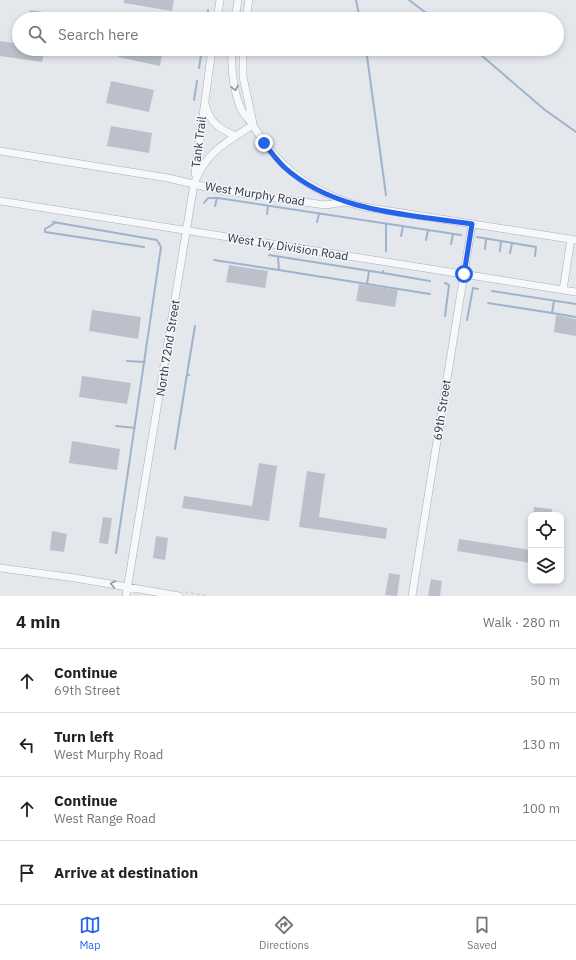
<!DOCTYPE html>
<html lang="en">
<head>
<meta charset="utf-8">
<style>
  :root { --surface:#fff; --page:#f6f6f6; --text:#222; --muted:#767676; --line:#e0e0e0; --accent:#2563eb }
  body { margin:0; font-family:"IBM Plex Sans",sans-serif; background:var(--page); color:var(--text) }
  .controls { position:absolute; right:12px; bottom:12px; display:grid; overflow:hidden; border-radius:8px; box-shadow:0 2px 6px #0003 }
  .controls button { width:36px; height:36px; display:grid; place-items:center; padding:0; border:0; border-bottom:1px solid var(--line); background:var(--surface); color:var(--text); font:20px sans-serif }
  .stop { position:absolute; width:12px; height:12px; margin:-9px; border:3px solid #2563eb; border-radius:50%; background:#fff }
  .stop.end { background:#2563eb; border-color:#fff; box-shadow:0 1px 4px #0008 }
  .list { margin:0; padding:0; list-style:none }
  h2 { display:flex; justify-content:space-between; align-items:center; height:52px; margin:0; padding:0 16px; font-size:17px }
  h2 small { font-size:13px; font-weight:400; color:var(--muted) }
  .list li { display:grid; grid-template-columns:26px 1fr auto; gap:12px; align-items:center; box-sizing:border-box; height:64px; padding:0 16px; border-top:1px solid var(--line) }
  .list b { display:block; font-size:15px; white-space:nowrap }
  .list p { margin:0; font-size:13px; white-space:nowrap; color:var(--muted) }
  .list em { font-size:13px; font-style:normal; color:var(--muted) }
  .icon { flex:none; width:22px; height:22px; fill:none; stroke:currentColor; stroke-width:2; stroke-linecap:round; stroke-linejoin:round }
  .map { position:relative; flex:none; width:576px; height:596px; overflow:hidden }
  .search { position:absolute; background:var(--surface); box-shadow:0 2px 6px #0003; left:12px; right:12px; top:12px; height:44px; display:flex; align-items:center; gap:10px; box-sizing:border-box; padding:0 14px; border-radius:22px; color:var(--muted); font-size:15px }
  .sheet { height:308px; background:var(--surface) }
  nav { display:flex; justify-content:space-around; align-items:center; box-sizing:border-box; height:56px; border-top:1px solid var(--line); background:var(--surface); font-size:11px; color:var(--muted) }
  nav a { display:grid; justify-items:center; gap:2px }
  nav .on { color:var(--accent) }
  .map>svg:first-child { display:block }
</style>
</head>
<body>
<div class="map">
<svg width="576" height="596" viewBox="0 0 576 596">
  <rect width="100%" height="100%" fill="#e4e7ec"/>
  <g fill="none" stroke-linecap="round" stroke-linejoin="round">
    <path stroke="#9fb4cc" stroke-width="2" d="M356,0L360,19
      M409,0L434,19
      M198,18L205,19
      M207,19L208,10
      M366,49L386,195
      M474,49L545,110L576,132
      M199,68L202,49
      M194,100L197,81
      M204,203L208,198H218L461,235
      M215,206L217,198
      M267,214L268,206
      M53,222L151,239L157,240L161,247L116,553
      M317,222L319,214
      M55,223L45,229V232L144,247
      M401,236L403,226
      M477,237L536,247L535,256
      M426,240L428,230
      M451,244L453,234
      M485,249L486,239
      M386,251V223
      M500,251L501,241
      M510,253L512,243
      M269,255L383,273
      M214,260L279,270L278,257
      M279,270L322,277
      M383,271V273L430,281
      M323,277L367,284L369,271
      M367,284L430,294
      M492,291L576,304
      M488,303L552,313L554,301
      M552,313L576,317
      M445,316L449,285L445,283
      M467,320L473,288L478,289
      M127,361L145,362
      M189,375L187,374L195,326
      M116,426L135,428
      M175,449L187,374"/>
  </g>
  <path fill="#bbc0ca" d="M124,0H174L172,11L124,3Z
    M30,10L50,13L49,19H28Z
    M0,41L19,44V49H45L42,62L0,56Z
    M120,49H163L160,66L118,57Z
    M111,81L154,90L149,112L106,103Z
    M111,126L152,133L149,153L107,146Z
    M229,265L268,271L265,288L226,282Z
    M359,284L398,290L395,307L356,301Z
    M92,310L141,317L138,339L89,331Z
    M556,315L576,319V336L554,332Z
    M82,376L131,383L127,404L79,397Z
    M72,441L120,449L117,470L69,463Z
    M259,463L277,466L269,521L182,508L184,496L252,506Z
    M307,471L325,474L319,517L387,528L386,539L299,527Z
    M534,507L552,509L551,515H533Z
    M103,517L112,518L108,544L99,543Z
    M52,531L67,534L64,552L50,550Z
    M156,536L168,538L165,560L153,558Z
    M459,539L531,550V563L457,551Z
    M389,573L400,575L397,596L385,595Z
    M431,579L442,581L440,596H428Z"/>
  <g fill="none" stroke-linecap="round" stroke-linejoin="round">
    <defs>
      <path id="minor" d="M217,19L220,0
        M235,19L238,0
        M246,19L249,0
        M232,49C231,68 233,88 240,107C243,114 250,120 254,127C277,164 303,186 344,201
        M243,49V77L253,123
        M205,103C209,122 219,129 236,136
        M0,151L168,178L219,190L325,205L346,202L364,207L576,240
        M195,174L212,49
        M0,201L576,292
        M563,290L571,239
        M0,568L75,578L179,596
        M126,596L194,184C205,153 226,142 253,125
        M412,596L472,224"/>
    </defs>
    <use href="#minor" stroke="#a9aeb7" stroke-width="8"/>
    <path stroke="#c2c5cb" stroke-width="1" stroke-dasharray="3 3" stroke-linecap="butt" d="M185,592L208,596"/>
    <use href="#minor" stroke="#f7f8fa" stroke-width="7"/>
  </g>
  <defs><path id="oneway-chevron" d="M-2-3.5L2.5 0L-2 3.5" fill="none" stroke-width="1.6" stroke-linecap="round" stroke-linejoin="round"/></defs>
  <g stroke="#9196a0">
    <use href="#oneway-chevron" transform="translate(235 88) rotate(78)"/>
    <use href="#oneway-chevron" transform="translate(113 584) rotate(-168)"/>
  </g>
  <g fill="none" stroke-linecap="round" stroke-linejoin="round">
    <path stroke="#2563eb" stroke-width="5" d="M264,143C270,151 277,160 284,167C335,213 408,214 472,224L464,274"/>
  </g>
  <g text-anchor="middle" stroke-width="3" stroke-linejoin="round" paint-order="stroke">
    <g font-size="12" fill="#2b3445" stroke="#f4f6f9">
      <text transform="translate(199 142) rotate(-83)" y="4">Tank Trail</text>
      <text transform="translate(255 194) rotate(9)" y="4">West Murphy Road</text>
      <text transform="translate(288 247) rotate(9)" y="4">West Ivy Division Road</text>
      <text transform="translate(168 348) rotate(-81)" y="4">North 72nd Street</text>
      <text transform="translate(442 410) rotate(-81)" y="4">69th Street</text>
    </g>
  </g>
</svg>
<div class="controls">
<button><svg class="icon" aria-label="locate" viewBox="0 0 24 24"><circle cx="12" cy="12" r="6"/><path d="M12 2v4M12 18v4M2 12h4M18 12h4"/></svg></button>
<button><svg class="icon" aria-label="layers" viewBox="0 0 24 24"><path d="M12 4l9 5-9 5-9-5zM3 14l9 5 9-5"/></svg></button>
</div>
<div class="stop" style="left:464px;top:274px"></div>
<div class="stop end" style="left:264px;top:143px"></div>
<div class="search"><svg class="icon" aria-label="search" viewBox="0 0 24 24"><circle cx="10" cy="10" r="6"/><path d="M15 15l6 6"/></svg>Search here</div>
</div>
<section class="sheet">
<h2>4 min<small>Walk · 280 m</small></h2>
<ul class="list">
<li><svg class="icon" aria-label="ahead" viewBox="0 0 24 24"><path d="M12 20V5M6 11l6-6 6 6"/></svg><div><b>Continue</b><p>69th Street</p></div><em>50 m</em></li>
<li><svg class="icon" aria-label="left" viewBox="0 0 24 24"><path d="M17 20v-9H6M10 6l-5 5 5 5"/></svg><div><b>Turn left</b><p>West Murphy Road</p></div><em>130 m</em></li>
<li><svg class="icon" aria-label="ahead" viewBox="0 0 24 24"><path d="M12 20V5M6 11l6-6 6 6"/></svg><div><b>Continue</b><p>West Range Road</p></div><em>100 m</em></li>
<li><svg class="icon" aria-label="arrive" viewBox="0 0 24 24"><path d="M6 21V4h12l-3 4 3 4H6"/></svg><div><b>Arrive at destination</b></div></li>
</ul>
</section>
<nav>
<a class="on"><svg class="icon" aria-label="map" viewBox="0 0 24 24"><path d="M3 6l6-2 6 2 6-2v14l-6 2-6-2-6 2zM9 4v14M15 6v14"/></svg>Map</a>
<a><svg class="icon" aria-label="directions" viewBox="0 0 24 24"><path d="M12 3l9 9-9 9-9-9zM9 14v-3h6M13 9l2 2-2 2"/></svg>Directions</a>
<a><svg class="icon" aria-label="saved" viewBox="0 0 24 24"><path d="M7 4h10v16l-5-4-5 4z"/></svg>Saved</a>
</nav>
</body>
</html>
